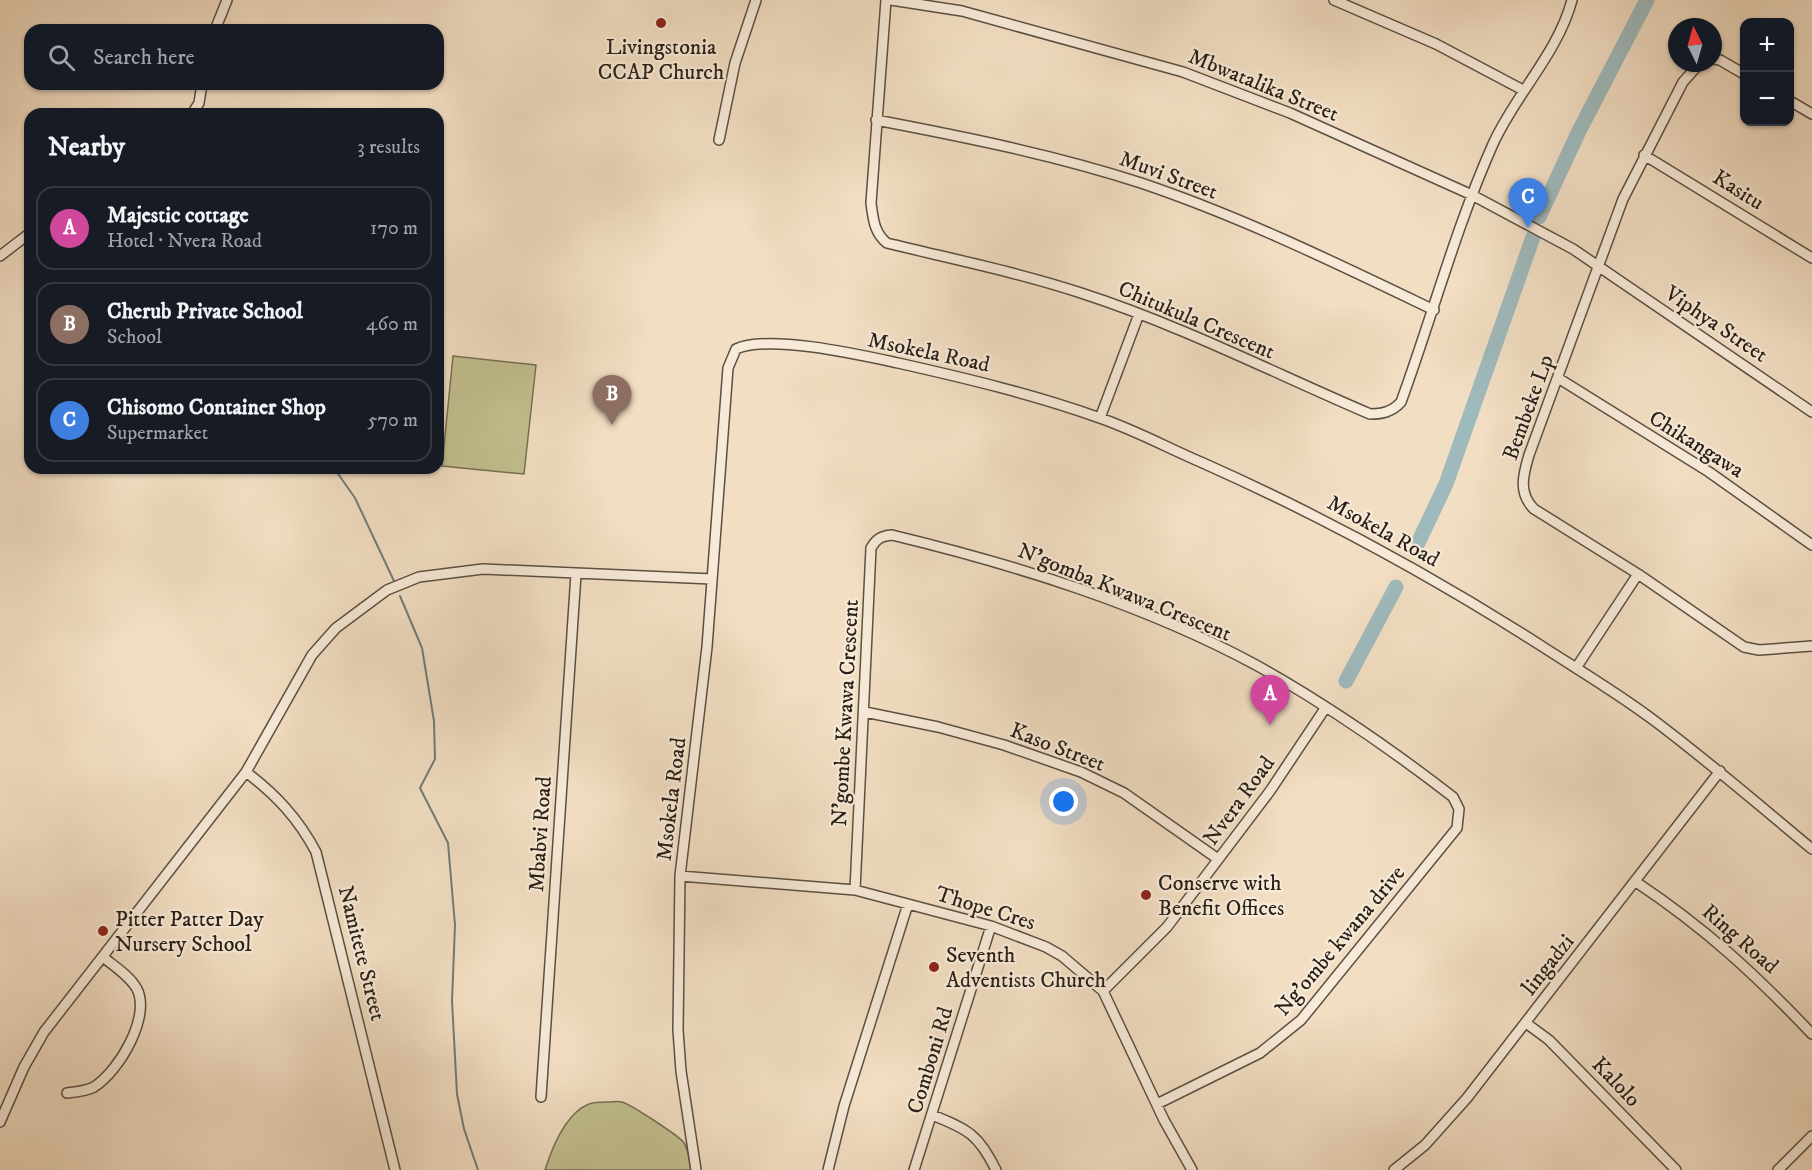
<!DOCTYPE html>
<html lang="en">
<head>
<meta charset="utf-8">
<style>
  :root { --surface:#171b24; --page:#242831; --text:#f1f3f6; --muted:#9ea1a6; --line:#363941; --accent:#c59692 }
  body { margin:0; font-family:"IM FELL DW Pica",serif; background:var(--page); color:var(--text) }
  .controls { position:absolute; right:18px; top:18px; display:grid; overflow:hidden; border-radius:12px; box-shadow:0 2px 4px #0004 }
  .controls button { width:54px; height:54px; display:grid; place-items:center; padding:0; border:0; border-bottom:2px solid var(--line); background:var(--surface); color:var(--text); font:30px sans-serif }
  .compass { position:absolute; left:1668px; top:18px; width:54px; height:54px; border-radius:50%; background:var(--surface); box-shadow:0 2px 4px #0004; rotate:355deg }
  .you { position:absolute; left:1064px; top:802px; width:21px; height:21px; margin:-15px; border:4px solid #fff; border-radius:50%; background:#1a73e8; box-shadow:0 0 0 9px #1a73e833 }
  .badge { display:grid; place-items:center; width:39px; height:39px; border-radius:50%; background:var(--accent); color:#fff; font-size:20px; font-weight:700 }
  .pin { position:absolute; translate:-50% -50px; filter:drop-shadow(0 2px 3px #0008) }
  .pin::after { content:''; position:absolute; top:32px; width:21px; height:18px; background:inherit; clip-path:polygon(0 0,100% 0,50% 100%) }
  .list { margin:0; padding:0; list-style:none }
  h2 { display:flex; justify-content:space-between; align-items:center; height:78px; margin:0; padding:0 24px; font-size:26px }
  h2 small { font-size:20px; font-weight:400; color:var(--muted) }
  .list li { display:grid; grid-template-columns:39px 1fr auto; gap:18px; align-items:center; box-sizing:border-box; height:84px; margin:0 12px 12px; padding:0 12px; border:2px solid var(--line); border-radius:18px }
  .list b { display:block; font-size:22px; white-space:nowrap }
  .list p { margin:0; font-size:20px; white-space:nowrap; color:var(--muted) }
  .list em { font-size:20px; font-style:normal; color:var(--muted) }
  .icon { flex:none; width:33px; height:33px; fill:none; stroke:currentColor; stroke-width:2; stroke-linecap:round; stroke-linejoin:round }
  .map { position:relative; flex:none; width:1812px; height:1170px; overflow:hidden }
  .search { position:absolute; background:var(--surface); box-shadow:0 2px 4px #0004; left:24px; top:24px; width:420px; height:66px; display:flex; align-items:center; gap:15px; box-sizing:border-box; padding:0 21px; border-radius:18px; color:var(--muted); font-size:22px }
  .panel { position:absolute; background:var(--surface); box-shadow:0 2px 4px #0004; left:24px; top:108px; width:420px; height:366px; border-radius:18px }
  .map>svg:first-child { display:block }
</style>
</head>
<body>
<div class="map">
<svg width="1812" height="1170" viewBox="0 0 1812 1170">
  <rect width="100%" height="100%" fill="#f2dec3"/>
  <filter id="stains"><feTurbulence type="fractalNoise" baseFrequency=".00333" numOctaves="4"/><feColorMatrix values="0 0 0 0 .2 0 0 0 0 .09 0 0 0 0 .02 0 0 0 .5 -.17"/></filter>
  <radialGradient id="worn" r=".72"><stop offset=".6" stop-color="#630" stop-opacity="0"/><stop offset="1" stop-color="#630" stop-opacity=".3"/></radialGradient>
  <path fill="#c2bf8f" stroke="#767053" stroke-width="1.5" d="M453,356L536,365L524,474L442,466Z
    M608,1102C612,1102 618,1101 622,1102C630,1104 681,1137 684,1143C689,1150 689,1161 691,1170H545C552,1148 566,1113 589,1104C594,1102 602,1102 608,1102Z"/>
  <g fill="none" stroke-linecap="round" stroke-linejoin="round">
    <path stroke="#707c7b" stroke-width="2" d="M334,468L355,498L394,581
      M400,596L422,648L434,721L435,759L420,788L448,843L455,925L452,1001L457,1094L464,1129L478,1170"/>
    <path stroke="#9fbabd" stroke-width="15" d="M1539,217L1579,131L1647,0
      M1418,543L1446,484L1533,237
      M1346,681L1396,587"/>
    <defs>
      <path id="minor" d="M886,0L871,203C873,218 874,233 887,243C952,259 1017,272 1081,293C1180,325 1274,373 1370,414C1382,414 1392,412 1401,402C1432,317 1456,227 1493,144C1515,95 1558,53 1572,0
        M891,0L962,11L1183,72L1290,113L1472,195L1573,249L1812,412
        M1334,0L1436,44L1523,90
        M215,30L227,0
        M1713,59L1720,60L1744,74
        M1700,63L1683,82L1623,199L1529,455C1523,475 1518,493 1534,509L1638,574L1744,647L1759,650L1812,646
        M1790,101L1812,114
        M192,114L199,103L202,84
        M876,120C965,137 1055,155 1141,183C1242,217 1338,264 1434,310
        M719,140L735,63L756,0
        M1644,155L1812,258
        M0,256L30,233
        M1558,378L1709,472L1812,545
        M1100,418L1139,314
        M1576,668L1638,574
        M865,712L938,727L1004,745L1081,772L1124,793L1218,859
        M246,772C276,795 298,818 316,852L395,1170
        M680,876L855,890L991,926L1046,947L1062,956L1103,991L1164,1120L1192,1170
        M1636,882C1705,928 1755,974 1812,1034
        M855,890L871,548C876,539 881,536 892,535C1016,565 1143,604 1256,665C1324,703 1391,749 1453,797L1459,809L1457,828L1301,1020L1260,1053L1157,1104
        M1103,991L1167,927L1270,791L1326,707
        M1526,1023L1549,1040L1676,1170
        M67,1093C76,1092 87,1091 94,1087C119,1071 151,1017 137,989C130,976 114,966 103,957
        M541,1097L576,574
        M932,1115C968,1129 979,1135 996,1170
        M0,1122L24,1067L44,1032L246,772L312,655L336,628L387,590L419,577L483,569L712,579
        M696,1170L681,1071L678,1030L680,876L707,647L728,368L736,349C769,334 861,355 898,363C965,378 1032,394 1097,417C1133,429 1168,448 1203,463C1320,515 1432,576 1540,645C1577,669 1616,692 1652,719C1707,760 1759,805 1812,849
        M828,1170L844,1106L908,904
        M914,1170L991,926
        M1394,1170L1425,1145L1467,1098L1720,771
        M1778,1170L1812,1136"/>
    </defs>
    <use href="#minor" stroke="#5b5042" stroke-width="12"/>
    <use href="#minor" stroke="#f7ead8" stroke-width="9"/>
  </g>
  <g fill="#8f2418" stroke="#f7ead8" stroke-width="2">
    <circle cx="661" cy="23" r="6"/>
    <circle cx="1146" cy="895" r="6"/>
    <circle cx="103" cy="931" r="6"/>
    <circle cx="934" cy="967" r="6"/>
  </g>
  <g text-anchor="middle" stroke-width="4.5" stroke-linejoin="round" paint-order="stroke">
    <g font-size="22" fill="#292017" stroke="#f7ead8" text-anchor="start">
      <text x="661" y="54" text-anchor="middle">Livingstonia<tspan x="661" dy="25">CCAP Church</tspan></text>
      <text x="1158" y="890">Conserve with<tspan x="1158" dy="25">Benefit Offices</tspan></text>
      <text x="115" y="926">Pitter Patter Day<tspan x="115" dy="25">Nursery School</tspan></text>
      <text x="946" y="962">Seventh<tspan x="946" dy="25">Adventists Church</tspan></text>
    </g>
    <g font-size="22" fill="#292017" stroke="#f7ead8">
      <text transform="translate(1264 84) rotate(22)" y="8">Mbwatalika Street</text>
      <text transform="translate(1169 174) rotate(20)" y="8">Muvi Street</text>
      <text transform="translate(1739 189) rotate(32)" y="8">Kasitu</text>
      <text transform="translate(1197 319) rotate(23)" y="8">Chitukula Crescent</text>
      <text transform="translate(1717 323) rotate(34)" y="8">Viphya Street</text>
      <text transform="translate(929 351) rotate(12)" y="8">Msokela Road</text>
      <text transform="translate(1527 407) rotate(-70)" y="8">Bembeke Lp</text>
      <text transform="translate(1697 443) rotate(32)" y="8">Chikangawa</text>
      <text transform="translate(1384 530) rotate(29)" y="8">Msokela Road</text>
      <text transform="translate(1125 591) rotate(22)" y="8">N'gomba Kwawa Crescent</text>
      <text transform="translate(844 713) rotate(-87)" y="8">N'gombe Kwawa Crescent</text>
      <text transform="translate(1058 746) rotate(21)" y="8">Kaso Street</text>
      <text transform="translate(670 799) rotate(-83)" y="8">Msokela Road</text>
      <text transform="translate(1238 800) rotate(-54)" y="8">Nvera Road</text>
      <text transform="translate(539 834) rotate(-86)" y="8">Mbabvi Road</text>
      <text transform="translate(986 907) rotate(17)" y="8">Thope Cres</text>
      <text transform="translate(1741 938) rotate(41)" y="8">Ring Road</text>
      <text transform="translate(1339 940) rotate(-50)" y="8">Ng'ombe kwana drive</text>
      <text transform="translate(363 953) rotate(76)" y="8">Namitete Street</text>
      <text transform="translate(1547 964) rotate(-52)" y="8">lingadzi</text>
      <text transform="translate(929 1060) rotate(-73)" y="8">Comboni Rd</text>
      <text transform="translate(1617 1081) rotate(46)" y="8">Kalolo</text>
    </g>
  </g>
  <rect width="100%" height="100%" filter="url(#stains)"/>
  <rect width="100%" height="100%" fill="url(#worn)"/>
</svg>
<div class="controls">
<button>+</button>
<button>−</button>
</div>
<svg class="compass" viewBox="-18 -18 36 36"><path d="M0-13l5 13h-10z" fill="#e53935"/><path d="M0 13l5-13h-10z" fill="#9ea1a6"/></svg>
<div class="you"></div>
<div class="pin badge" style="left:1270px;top:725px;background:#d1479c">A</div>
<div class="pin badge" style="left:612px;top:425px;background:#8d6e63">B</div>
<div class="pin badge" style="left:1528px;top:228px;background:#3f7fe0">C</div>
<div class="search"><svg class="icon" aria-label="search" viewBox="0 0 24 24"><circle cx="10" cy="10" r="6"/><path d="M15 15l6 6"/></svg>Search here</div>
<section class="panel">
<h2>Nearby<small>3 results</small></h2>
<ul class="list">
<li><span class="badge" style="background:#d1479c">A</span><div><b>Majestic cottage</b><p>Hotel · Nvera Road</p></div><em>170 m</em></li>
<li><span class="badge" style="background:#8d6e63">B</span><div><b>Cherub Private School</b><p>School</p></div><em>460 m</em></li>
<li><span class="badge" style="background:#3f7fe0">C</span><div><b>Chisomo Container Shop</b><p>Supermarket</p></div><em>570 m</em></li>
</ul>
</section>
</div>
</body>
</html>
